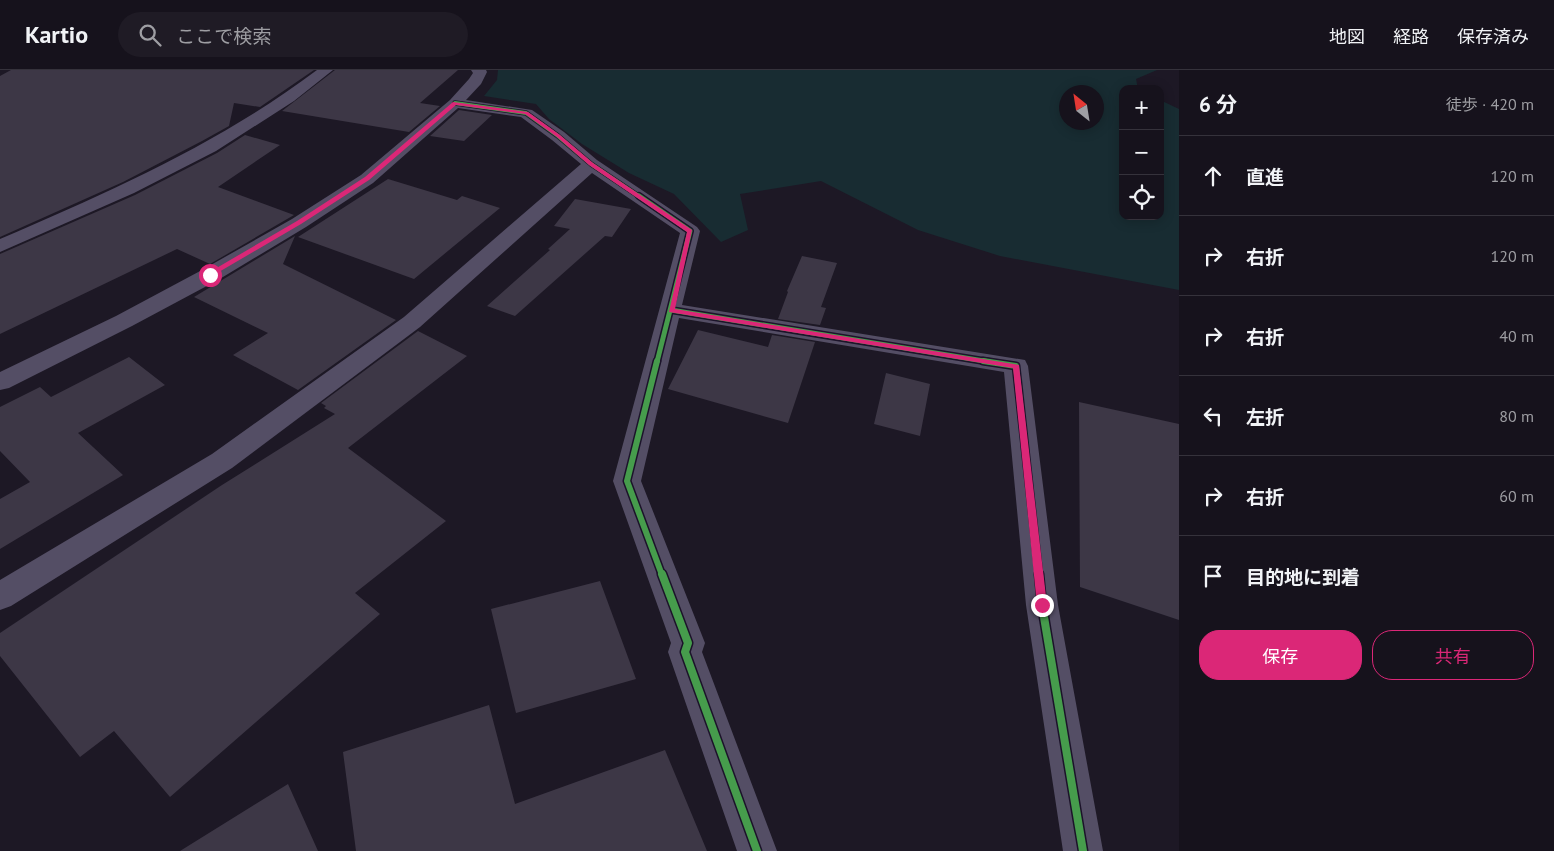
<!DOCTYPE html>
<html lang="ja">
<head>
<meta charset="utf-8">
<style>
  :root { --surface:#16121c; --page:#1f1b25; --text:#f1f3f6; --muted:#9e9ea3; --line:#35323b; --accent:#db2777 }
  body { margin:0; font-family:"PT Sans","Noto Sans JP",sans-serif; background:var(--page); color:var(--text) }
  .controls { position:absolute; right:15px; top:15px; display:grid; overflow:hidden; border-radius:10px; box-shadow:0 2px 12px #0003 }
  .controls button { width:45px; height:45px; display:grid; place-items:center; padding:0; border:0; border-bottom:1px solid var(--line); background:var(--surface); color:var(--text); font:25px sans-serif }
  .compass { position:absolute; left:1059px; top:15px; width:45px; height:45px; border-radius:50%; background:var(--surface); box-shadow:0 2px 12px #0003; rotate:330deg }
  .stop { position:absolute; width:15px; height:15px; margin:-11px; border:4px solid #db2777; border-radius:50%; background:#fff }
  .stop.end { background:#db2777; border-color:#fff; box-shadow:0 1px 5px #0008 }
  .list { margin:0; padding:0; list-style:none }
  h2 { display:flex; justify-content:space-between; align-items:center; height:65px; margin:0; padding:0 20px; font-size:21px }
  h2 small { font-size:16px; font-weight:400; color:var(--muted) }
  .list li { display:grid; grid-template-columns:32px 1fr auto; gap:15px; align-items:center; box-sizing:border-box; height:80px; padding:0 20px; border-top:1px solid var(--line) }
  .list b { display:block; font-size:19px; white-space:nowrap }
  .list em { font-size:16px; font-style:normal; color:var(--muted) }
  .actions { display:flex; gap:10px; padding:15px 20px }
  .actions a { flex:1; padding:11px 0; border:1px solid var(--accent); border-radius:20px; text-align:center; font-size:18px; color:var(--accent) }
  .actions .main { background:var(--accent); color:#fff }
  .icon { flex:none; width:28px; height:28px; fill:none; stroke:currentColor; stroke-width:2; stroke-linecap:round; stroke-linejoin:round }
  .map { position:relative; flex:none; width:1179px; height:781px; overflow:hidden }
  header { display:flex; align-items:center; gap:30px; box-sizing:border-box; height:70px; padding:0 25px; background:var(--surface); border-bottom:1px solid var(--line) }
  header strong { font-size:24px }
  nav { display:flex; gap:28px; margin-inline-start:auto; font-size:18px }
  .search { width:350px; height:45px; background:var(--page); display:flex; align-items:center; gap:12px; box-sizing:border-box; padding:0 18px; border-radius:28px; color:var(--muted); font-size:19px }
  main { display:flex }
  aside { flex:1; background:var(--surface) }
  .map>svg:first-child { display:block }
</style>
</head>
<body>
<header>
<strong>Kartio</strong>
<div class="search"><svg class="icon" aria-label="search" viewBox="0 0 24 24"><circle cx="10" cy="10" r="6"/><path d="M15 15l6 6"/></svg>ここで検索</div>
<nav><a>地図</a><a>経路</a><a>保存済み</a></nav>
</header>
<main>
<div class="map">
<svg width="1179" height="781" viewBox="0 0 1179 781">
  <rect width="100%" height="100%" fill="#1d1825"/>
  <path fill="#182c32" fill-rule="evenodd" d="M498,0H1157L1136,9L1138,19H1123V146H1160V30L1179,39V220L1000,186L918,160L821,111L740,124L748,160L721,172L674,124L629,103L582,74L549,49L536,34L484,26L497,10ZM1066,22H1096V52H1066Z"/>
  <path fill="#3d3746" d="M11,0H314L260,37L234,33L229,56L202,71L123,112L0,167V6Z
    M335,0H458L420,33L440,36L409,62L282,41Z
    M459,40L492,45L464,71L430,66Z
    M245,65L280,75L218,117L294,145L210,194L177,179L0,264V184L135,125L217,83Z
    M388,109L457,130L462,126L500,138L414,209L298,167Z
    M575,129L631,139L612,167L605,166L515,246L487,236L550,180L548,179L570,159L554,156Z
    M295,166L283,194L396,250L298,320L233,285L268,263L194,227Z
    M802,186L837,193L821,237L826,238L820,255L778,249L788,222L787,221Z
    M698,260L768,277L772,265L815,272L788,353L668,319Z
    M418,261L467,286L348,378L446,451L355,523L380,544L170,727L114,661L80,687L0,586V563L222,415L335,344L324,338L326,336L321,333Z
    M129,287L165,315L78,363L123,405L0,479V429L30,412L0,381V337L40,317L51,327Z
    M886,303L930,314L920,366L874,354Z
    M1079,332L1179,354V550L1080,517Z
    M600,511L636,609L516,643L491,539Z
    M489,635L515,734L665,680L707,781H356L343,682Z
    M288,714L318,781H180Z"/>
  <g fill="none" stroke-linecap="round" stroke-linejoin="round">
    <path fill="#544e65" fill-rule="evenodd" d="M317,0H333L294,31L216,81L134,123L0,182V169C111,121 220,73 317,0Z
      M471,0H486L487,2L481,14L466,30L532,40L564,62L597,90L697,157L700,161L682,235L1025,290L1028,296L1058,535L1103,781H1063L1026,535L1004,302L679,248L641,411L705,573L702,582L777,781H737L668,582L671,573L613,411L680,163L592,103L420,257L232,398L11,536L0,540V510L212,384L404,247L581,94L552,70L521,47L458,38L373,113L306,157L218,210L132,256L9,318L0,320V302L116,246L202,200L292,149L361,105L450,30L469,9L473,3Z"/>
    <defs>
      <path id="cycleway-far3" d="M455,33L526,43L558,66L591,94L640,127"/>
      <path id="cycleway-far2" d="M639,126L690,161L657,292
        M671,240L990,292"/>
      <path id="cycleway-far1" d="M657,291L627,411L662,505
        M983,291L1016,296L1039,505"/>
      <path id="cycleway" d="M662,504L688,573L685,582L757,781
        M1039,504L1042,535L1083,781"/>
    </defs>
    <use href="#cycleway-far3" stroke="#1c132a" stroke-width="5.5"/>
    <use href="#cycleway-far2" stroke="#1c132a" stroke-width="8"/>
    <use href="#cycleway-far1" stroke="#1c132a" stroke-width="9"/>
    <use href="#cycleway" stroke="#1c132a" stroke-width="11"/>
    <use href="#cycleway-far3" stroke="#469c4c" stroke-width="4"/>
    <use href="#cycleway-far2" stroke="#469c4c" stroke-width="5"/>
    <use href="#cycleway-far1" stroke="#469c4c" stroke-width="6"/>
    <use href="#cycleway" stroke="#469c4c" stroke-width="8"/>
  </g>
  <path fill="#db2777" d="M453,32L528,42L560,65L593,93L692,160L675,239L1019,295L1047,535L1045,538L1042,539L1037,535L1013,298L669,242L687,162L589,95L557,67L525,44L456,35L369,110L301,154L212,206H208V203L297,151L365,107Z"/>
</svg>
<div class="controls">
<button>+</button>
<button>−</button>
<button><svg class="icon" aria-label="locate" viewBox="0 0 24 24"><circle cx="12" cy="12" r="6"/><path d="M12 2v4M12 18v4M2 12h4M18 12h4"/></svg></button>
</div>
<svg class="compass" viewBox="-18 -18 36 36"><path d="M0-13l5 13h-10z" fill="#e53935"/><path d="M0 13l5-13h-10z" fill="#9e9ea3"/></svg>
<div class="stop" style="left:210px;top:205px"></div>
<div class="stop end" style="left:1042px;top:535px"></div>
</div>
<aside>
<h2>6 分<small>徒歩 · 420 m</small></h2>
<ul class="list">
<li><svg class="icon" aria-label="ahead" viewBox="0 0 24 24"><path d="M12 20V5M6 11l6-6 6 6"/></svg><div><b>直進</b></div><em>120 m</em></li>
<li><svg class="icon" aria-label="right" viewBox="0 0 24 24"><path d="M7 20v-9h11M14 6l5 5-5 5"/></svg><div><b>右折</b></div><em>120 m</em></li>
<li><svg class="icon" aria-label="right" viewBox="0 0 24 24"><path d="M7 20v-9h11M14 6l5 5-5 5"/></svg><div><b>右折</b></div><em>40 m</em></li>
<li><svg class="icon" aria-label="left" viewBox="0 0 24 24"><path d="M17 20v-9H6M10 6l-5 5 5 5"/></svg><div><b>左折</b></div><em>80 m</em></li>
<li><svg class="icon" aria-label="right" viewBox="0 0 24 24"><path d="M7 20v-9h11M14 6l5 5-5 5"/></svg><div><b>右折</b></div><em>60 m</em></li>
<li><svg class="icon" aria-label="arrive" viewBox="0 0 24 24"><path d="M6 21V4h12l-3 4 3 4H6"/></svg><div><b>目的地に到着</b></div></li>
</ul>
<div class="actions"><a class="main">保存</a><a>共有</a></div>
</aside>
</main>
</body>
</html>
